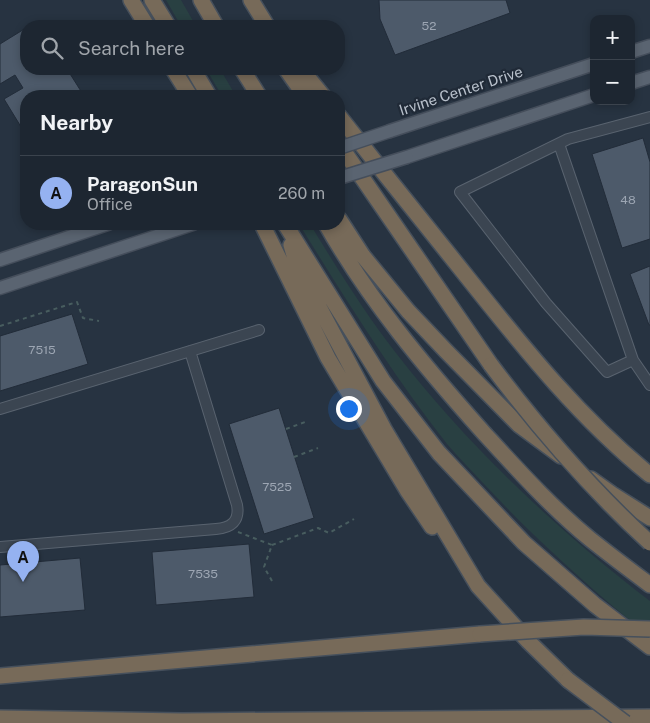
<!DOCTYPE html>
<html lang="en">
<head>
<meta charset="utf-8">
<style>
  :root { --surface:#1d2631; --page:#252e39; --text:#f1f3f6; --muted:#a0a5ab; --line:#3b434d; --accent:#95b2f1 }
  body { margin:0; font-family:"Public Sans",sans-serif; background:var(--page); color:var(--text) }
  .controls { position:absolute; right:15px; top:15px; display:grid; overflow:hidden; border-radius:10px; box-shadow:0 2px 8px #0003 }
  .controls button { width:45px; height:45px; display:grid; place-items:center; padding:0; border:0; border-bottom:1px solid var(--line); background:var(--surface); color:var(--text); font:25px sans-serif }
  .you { position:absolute; left:348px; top:408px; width:18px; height:18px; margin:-12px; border:4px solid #fff; border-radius:50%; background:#1a73e8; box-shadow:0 0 0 8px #1a73e833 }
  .badge { display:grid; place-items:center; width:32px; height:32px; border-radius:50%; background:var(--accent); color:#111; font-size:16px; font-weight:700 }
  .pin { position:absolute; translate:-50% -41px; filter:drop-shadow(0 1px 2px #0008) }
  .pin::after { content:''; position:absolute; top:26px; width:18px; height:15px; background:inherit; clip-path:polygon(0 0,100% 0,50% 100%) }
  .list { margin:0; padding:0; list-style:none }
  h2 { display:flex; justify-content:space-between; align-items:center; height:65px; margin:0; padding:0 20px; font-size:21px }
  h2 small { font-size:16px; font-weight:400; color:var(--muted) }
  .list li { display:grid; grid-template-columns:32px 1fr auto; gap:15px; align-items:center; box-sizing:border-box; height:75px; padding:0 20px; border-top:1px solid var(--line) }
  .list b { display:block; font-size:19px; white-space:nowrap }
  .list p { margin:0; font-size:16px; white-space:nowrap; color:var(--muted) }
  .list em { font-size:16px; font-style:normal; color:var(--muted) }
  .icon { flex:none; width:28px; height:28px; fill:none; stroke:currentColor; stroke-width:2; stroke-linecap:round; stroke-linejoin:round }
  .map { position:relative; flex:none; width:650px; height:723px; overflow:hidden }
  .search { position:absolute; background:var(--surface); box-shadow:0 2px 8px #0003; left:20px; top:20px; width:325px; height:55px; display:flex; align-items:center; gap:12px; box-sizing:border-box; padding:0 18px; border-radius:20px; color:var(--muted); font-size:19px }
  .panel { position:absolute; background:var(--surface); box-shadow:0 2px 8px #0003; left:20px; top:90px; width:325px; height:140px; border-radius:20px }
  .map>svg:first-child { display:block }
</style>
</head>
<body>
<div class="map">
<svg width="650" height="723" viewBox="0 0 650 723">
  <rect width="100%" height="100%" fill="#273341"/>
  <path fill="#294042" d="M166,0H181L196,26H181Z
    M206,69H220L236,96H222Z
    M299,224H310C337,268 364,312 396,353C467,445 558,531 650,601V637C591,589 535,539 483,483C471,470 458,457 447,444C392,374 346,300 299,224Z"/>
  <path fill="#4d5a6a" stroke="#222c39" d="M379,0H506L510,13L395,55L380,19Z
    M26,28V69H67L84,96H26V135L4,99L23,88L15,75L0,84V44Z
    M643,138L650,162V239L622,248L592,154Z
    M650,266V325H649L630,274Z
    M72,314L88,364L0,391V336Z
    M279,408L314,518L264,534L229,424Z
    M249,544L254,597L156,605L152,552Z
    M80,558L85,610L0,617V565Z"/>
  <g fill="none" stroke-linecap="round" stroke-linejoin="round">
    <defs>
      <path id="minor" d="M650,117L568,139L460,192L546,303L607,372L633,360L650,385
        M559,144L633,360
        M0,409L259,330
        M0,547L216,529C231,528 240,521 237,505L190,351"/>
      <path id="major" d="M631,52L650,46
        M631,83L650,77
        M390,131L594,64
        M407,157L594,95
        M0,260L108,224
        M0,288L193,224"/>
      <path id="highway" d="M131,0L147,26
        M152,0L168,26
        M201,0L216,26
        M251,0L267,26
        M173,69L190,96
        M193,69L209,96
        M242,69L259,96
        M286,69L305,96
        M301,69L323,96
        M339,116C383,172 427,227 472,283C527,352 581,419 650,475
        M339,144L491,365
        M339,219L363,256L408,311L446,351L519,425L561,456
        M262,224L328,358L407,490L432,527
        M285,224L383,381L439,453L524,543L595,605L650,647
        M326,224C369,300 425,367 483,432C517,469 551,507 590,539C610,555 630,570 650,585
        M291,245L296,262L318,305L384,429L478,586L528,641L568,680
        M591,479L612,494L650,518
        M0,676L480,634
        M0,718L182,721L650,717"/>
    </defs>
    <use href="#minor" stroke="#59636f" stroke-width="12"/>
    <use href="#major" stroke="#454e5b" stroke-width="15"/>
    <use href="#highway" stroke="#46505c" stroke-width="18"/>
    <path stroke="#485d5f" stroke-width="2" stroke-dasharray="4 4" stroke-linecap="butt" d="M0,326L77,302L83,318L99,321
      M286,429L305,422
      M294,457L318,448
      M238,532L272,545L264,567L272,581
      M272,545L318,528L329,533L354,519"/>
    <use href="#minor" stroke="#3b4551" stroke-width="10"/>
    <use href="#major" stroke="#5a6471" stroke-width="12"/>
    <use href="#highway" stroke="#776a59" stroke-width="15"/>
    <defs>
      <path id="major-bridge" d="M339,148L390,131
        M339,178L407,157"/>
      <path id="highway-bridge" d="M491,365C539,429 591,489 650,543
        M480,634L584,627L650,629
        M568,680L625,723"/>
    </defs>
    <use href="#major-bridge" stroke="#454e5b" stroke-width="15" stroke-linecap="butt"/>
    <use href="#highway-bridge" stroke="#46505c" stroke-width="18" stroke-linecap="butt"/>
    <use href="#major-bridge" stroke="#5a6471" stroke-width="12"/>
    <use href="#highway-bridge" stroke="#776a59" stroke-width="15"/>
  </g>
  <g text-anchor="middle" stroke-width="4.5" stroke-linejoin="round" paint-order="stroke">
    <g font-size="12" fill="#9da6b3">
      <text x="429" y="30">52</text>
      <text x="628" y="204">48</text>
      <text x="42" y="354">7515</text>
      <text x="277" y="491">7525</text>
      <text x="203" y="578">7535</text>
    </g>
    <g font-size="15" fill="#b8c0cb" stroke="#202a37">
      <text transform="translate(461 91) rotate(-18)" y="5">Irvine Center Drive</text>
    </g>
  </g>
</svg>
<div class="controls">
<button>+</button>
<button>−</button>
</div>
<div class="you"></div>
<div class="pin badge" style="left:23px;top:582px">A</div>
<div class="search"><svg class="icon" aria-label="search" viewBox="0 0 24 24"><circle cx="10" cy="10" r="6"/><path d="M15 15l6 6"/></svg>Search here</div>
<section class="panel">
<h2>Nearby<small></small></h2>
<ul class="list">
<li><span class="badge">A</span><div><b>ParagonSun</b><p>Office</p></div><em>260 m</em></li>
</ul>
</section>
</div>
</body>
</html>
